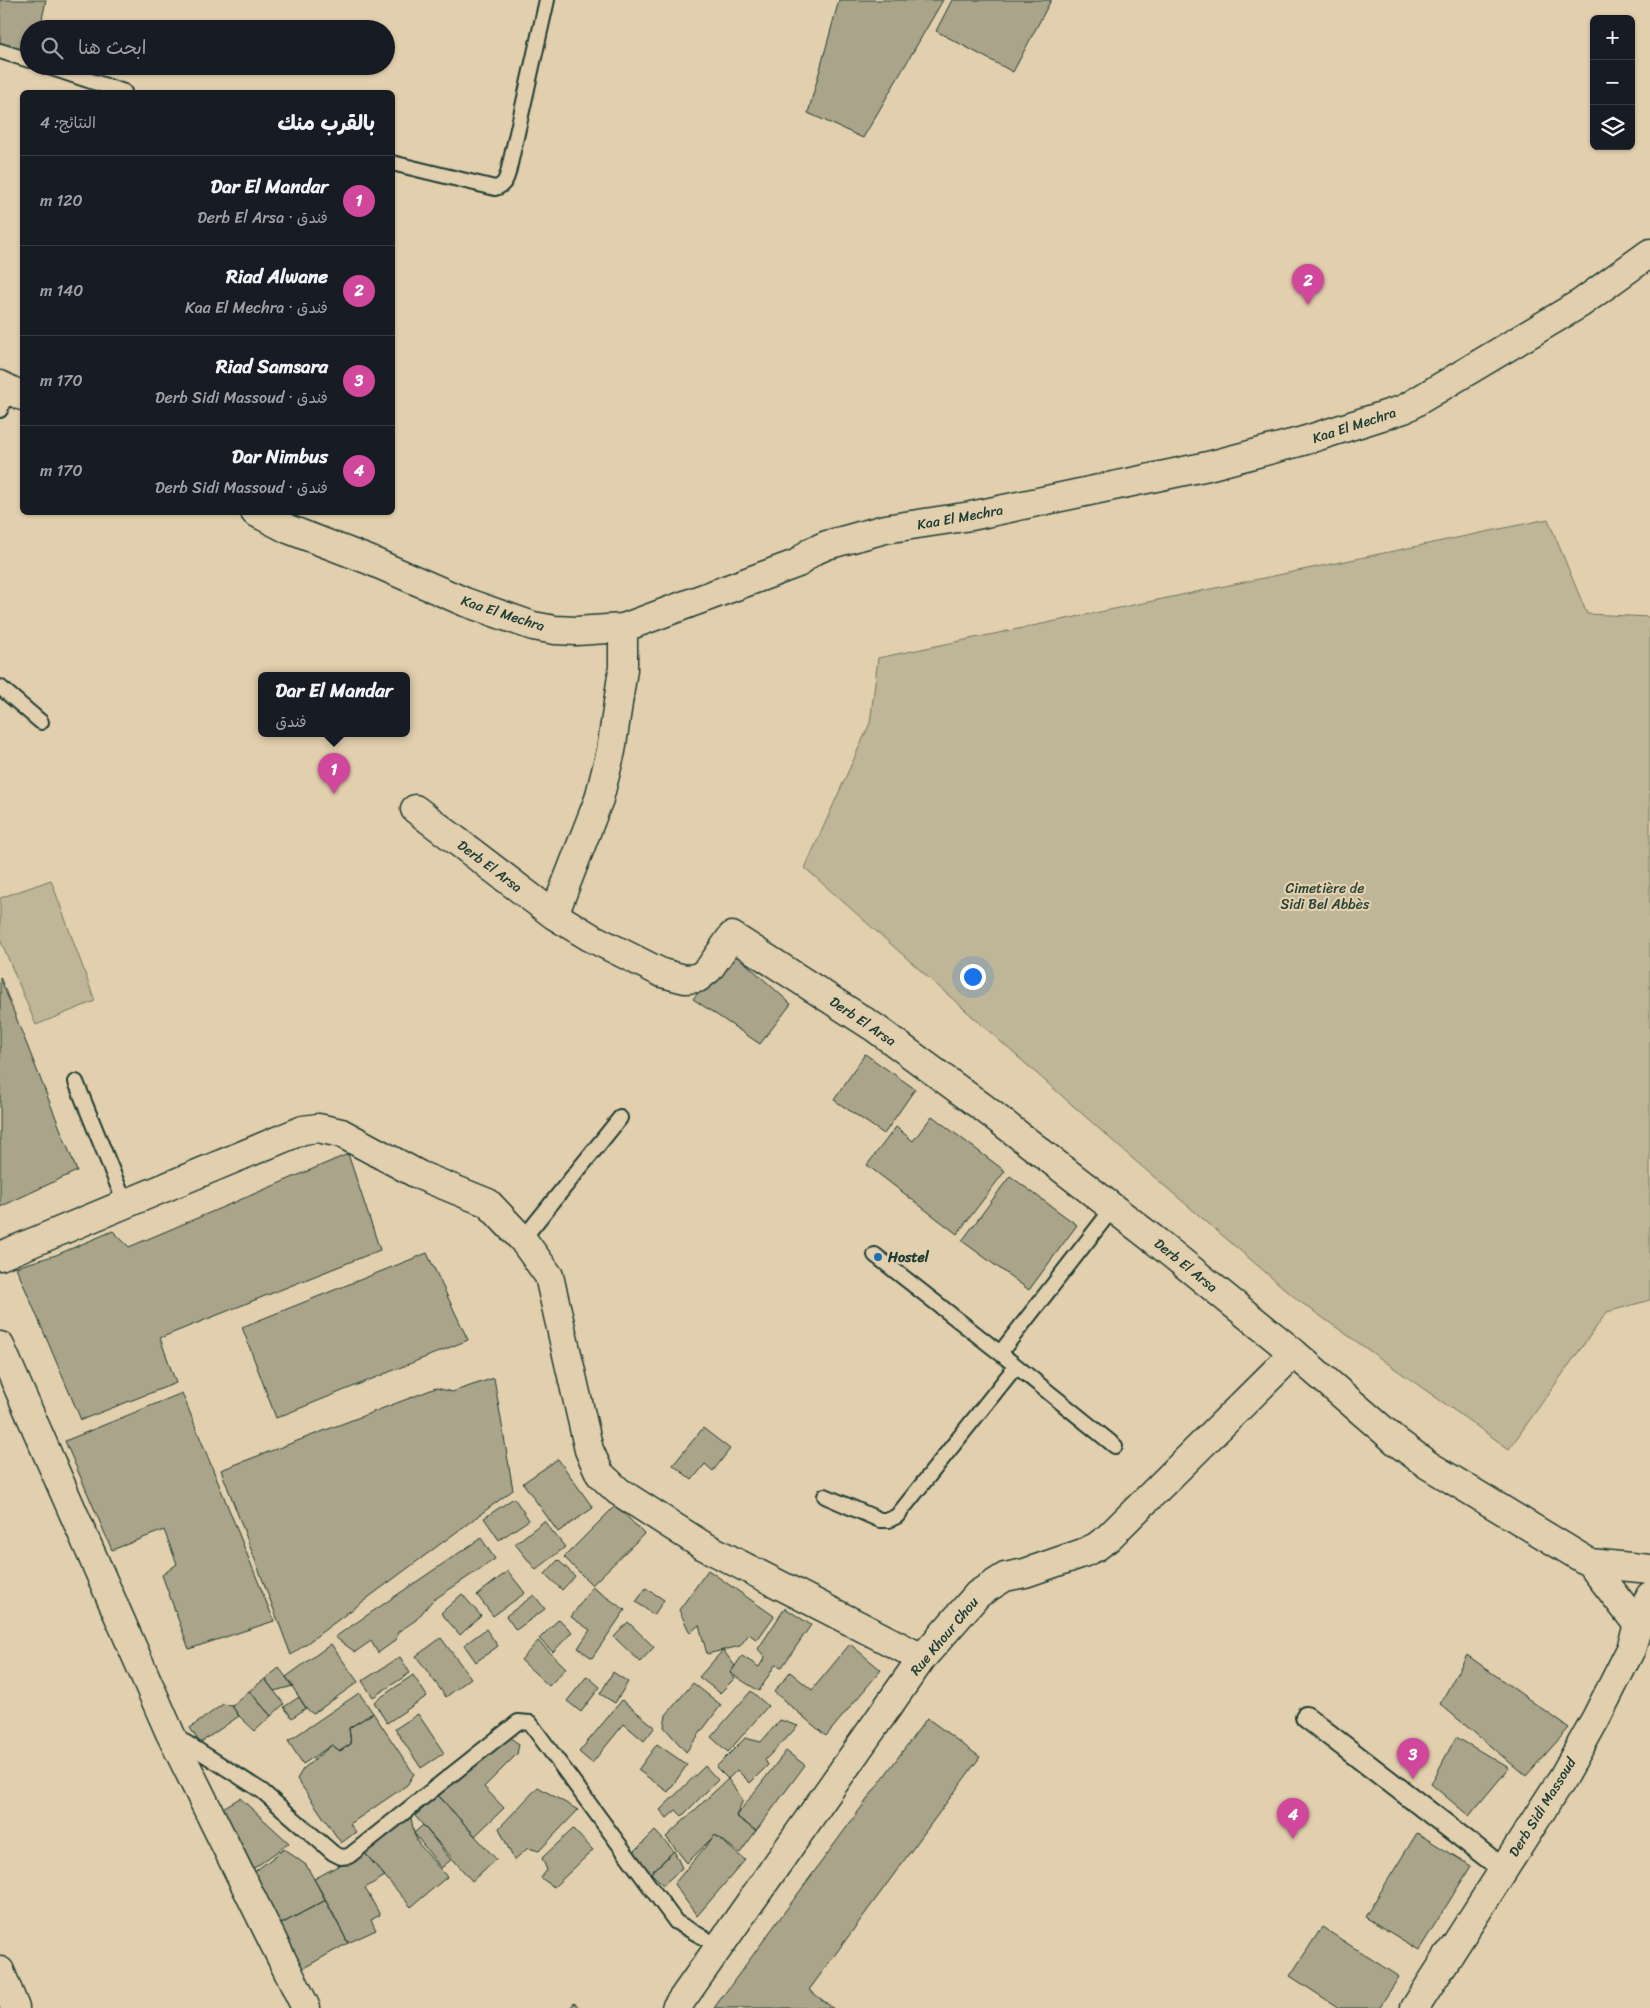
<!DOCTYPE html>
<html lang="ar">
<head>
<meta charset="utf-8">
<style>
  :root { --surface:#171b24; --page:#20242c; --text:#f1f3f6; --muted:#9ea1a6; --line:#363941; --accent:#d93025 }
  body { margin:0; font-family:Sriracha,"Playpen Sans Arabic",sans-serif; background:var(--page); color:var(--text); direction:rtl }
  .controls { position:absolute; right:15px; top:15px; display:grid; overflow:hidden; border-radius:8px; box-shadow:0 1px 4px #0004 }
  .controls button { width:45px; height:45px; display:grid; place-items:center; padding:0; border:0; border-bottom:1px solid var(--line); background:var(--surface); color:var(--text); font:25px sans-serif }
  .you { position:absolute; left:972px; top:976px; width:18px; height:18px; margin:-12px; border:4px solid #fff; border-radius:50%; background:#1a73e8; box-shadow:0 0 0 8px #1a73e833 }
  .badge { display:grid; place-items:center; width:32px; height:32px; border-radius:50%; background:var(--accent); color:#fff; font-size:16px; font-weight:700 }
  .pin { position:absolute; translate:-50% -41px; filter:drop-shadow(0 1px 2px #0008) }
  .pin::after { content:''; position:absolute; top:26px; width:18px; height:15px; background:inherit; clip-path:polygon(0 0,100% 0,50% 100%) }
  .popup { position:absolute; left:258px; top:672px; width:152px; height:65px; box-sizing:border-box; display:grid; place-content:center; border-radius:8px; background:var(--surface); filter:drop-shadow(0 1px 4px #0005); font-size:16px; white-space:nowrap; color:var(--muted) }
  .popup b { font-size:19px; color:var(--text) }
  .popup::after { content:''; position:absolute; left:50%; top:100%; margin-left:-10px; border:10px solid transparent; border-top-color:var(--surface) }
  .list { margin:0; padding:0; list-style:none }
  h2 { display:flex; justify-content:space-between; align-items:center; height:65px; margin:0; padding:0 20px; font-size:21px }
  h2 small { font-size:16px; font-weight:400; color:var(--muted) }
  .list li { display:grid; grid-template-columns:32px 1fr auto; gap:15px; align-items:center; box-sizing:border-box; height:90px; padding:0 20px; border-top:1px solid var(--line) }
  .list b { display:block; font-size:19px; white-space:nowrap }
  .list p { margin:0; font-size:16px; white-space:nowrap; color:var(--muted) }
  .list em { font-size:16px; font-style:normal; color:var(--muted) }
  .icon { flex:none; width:28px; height:28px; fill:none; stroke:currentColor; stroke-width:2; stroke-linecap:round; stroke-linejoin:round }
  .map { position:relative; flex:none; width:1650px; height:2008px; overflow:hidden; direction:ltr }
  .search { position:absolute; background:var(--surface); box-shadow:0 1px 4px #0004; left:20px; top:20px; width:375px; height:55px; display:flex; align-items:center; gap:12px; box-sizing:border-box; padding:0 18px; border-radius:28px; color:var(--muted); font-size:19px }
  .panel { position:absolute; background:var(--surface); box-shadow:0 1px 4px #0004; left:20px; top:90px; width:375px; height:425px; border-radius:8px; direction:rtl }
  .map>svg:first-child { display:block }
</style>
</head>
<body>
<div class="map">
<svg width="1650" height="2008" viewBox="0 0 1650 2008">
  <rect width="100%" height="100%" fill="#e2cfad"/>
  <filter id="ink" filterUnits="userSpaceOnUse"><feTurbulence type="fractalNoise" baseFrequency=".02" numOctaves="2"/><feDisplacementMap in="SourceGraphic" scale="10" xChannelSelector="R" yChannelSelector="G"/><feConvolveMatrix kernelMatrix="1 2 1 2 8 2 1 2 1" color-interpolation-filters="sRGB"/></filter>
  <g filter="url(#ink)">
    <path fill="#bfb597" stroke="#6f7966" d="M1548,519L1587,614L1650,617V1300L1607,1312L1509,1449L1299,1301L1132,1158L805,868L870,723L878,658Z
      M51,880L95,1001L36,1025L0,939V898Z"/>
    <path fill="#a9a48a" stroke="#1f3d34" d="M0,0H46L40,29H29V55L0,46Z
      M839,0H943L863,138L808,113Z
      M952,0H1051L1013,72L936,31Z
      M731,950L791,1004L760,1044L693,999Z
      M0,977L77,1171L0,1207Z
      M865,1054L915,1089L884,1134L834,1100Z
      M932,1116L1005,1171L957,1234L867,1165L896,1127L913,1141Z
      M348,1154L380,1250L160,1338L176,1383L81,1420L16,1267L56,1255L113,1231L129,1247Z
      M1010,1176L1077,1225L1029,1290L962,1241Z
      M427,1253L468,1340L276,1418L242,1327Z
      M494,1378L513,1490L291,1655L221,1470L436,1388L452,1392Z
      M182,1393L274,1621L189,1649L162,1575L177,1564L164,1530L112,1550L65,1441Z
      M703,1428L730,1449L713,1471L705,1464L692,1480L673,1465Z
      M558,1459L593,1508L558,1532L523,1483Z
      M514,1498L529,1520L499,1540L484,1518Z
      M616,1505L644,1534L592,1585L564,1557Z
      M544,1521L565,1547L536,1570L515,1544Z
      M481,1538L495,1559L432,1601L416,1620L398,1632L396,1640L378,1653L371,1641L355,1652L335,1637Z
      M558,1560L575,1576L562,1590L545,1574Z
      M708,1570L774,1616L757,1640L749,1634L740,1646L707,1654L699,1625L690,1633L679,1610Z
      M508,1571L525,1593L493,1616L477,1595Z
      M592,1587L625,1610L592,1658L578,1648L590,1630L571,1617Z
      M646,1588L664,1600L654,1615L636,1602Z
      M462,1594L481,1616L460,1635L441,1613Z
      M534,1595L545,1609L516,1630L506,1616Z
      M785,1608L811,1625L782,1667L775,1665L759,1691L730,1673L742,1656L759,1667L765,1657L758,1649Z
      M559,1619L572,1632L553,1652L539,1639Z
      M628,1622L654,1647L640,1662L614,1637Z
      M486,1629L498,1646L476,1662L464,1645Z
      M441,1638L471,1678L446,1697L416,1656Z
      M538,1641L566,1668L549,1686L521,1660Z
      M331,1644L358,1682L313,1714L306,1708L286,1677Z
      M850,1644L881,1670L826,1736L774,1692L790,1672L812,1690Z
      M723,1650L735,1666L730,1673L735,1678L720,1693L699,1677Z
      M1467,1655L1569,1728L1526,1776L1440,1704Z
      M400,1657L410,1673L373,1697L362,1681Z
      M279,1668L293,1686L274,1691L265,1679Z
      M613,1672L628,1682L615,1703L600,1694Z
      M413,1675L427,1696L387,1723L374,1702Z
      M587,1676L600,1687L581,1712L567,1701Z
      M265,1679L284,1704L271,1716L249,1691Z
      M693,1683L721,1705L686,1752L664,1727L666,1715Z
      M249,1691L271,1716L255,1731L239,1716L232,1706Z
      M751,1691L768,1706L728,1752L711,1737Z
      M359,1693L373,1713L349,1728L351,1744L340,1751L332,1745L303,1764L288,1741Z
      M299,1697L306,1708L292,1718L284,1707Z
      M622,1700L655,1727L644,1741L624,1724L592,1763L579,1752Z
      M223,1704L232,1706L239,1716L200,1743L190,1728Z
      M373,1713L414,1774L407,1785L350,1824L356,1832L341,1843L297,1779L303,1769L332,1745L340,1751L351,1744L349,1728Z
      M418,1714L444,1753L421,1768L395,1729Z
      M927,1718L980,1757L809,1990L833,2008H714Z
      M780,1720L798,1726L765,1760L768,1765L750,1783L737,1770L728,1779L716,1767L745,1738L761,1742Z
      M508,1735L519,1745L517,1754L484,1787L504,1808L475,1836L438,1795Z
      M1456,1737L1509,1768L1469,1816L1431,1784Z
      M657,1744L687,1765L668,1792L638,1770Z
      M786,1751L805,1765L756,1831L736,1816Z
      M705,1766L718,1780L682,1816L676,1810L667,1818L660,1810Z
      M728,1779L743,1800L736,1816L756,1831L740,1853L715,1835L687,1863L666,1837Z
      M538,1787L578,1810L539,1851L528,1848L514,1860L499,1828Z
      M438,1795L496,1859L472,1881L415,1816Z
      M240,1798L289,1843L250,1871L214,1813Z
      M410,1813L414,1833L419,1844L447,1877L411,1907L364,1852Z
      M423,1825L451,1860L441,1868L414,1833Z
      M573,1829L593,1850L554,1887L541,1878L547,1870L542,1858Z
      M655,1831L674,1851L651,1873L633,1853Z
      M1417,1833L1471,1866L1419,1950L1365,1917Z
      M715,1835L745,1860L697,1916L674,1884Z
      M284,1849L306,1865L326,1900L279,1925L249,1876Z
      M674,1851L682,1868L663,1885L651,1873Z
      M364,1852L385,1876L365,1888L380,1915L371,1920L376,1930L348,1943L314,1879Z
      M326,1900L348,1943L302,1969L279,1925Z
      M1322,1927L1399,1977L1379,2008H1339L1290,1976Z
      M574,2003L580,2008H570Z"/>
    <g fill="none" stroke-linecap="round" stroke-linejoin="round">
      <defs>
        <path id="service" d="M0,51L29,60
          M46,66L124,92
          M392,163L495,188C503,186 506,181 508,173L547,0
          M0,410L9,390
          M0,687L41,722
          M76,1082L125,1203
          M523,1240L530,1230L620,1118
          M875,1255L1000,1353L1115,1446
          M1000,1353L1113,1208
          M825,1496L880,1520H889L897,1516L1016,1366
          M177,1737L262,1791L333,1853L341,1857L349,1856L518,1722L530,1723L676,1922L720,1947"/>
        <path id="pedestrian" d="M1306,1717L1503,1869"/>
        <path id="minor" d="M0,385L22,396
          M255,512L288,529L369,560L465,602L533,626L555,630L576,631L623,628L798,563L811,552L827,545L885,529L971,516L1208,466L1303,441L1404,409L1581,303L1650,253
          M415,809L554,915L590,937L662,973L685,979L698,978L709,969L732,936L875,1028L985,1109L1157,1242L1294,1353L1397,1442L1428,1465L1590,1563L1638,1625
          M554,915L599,799L611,751L623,669V628
          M0,1256L303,1130L318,1128L341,1133L419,1175L488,1203L523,1240L549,1276L589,1450L600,1474L618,1491L702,1545L922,1658
          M0,1346L170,1733L306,2008
          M1590,1563L1650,1569
          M0,1971L15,2008
          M676,2008L922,1658L978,1594L1005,1577L1025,1573L1083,1553L1096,1547L1108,1538L1294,1353
          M1415,2008L1563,1777L1596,1718L1631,1649L1638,1625L1650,1596"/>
      </defs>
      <use href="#service" stroke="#1f3d34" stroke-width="18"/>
      <use href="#pedestrian" stroke="#1f3d34" stroke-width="24"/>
      <use href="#minor" stroke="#1f3d34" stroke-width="31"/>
      <use href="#service" stroke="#e2cfad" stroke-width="14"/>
      <use href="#pedestrian" stroke="#e2cfad" stroke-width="20"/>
      <use href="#minor" stroke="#e2cfad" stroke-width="28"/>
    </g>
  </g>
  <circle fill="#1f6fb2" stroke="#e2cfad" stroke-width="2" cx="878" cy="1257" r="5"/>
  <g text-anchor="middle" stroke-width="4.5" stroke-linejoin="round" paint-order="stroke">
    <g font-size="14" fill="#1f3d34" stroke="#e2cfad">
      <text transform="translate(1354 425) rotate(-18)" y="5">Kaa El Mechra</text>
      <text transform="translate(960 517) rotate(-10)" y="5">Kaa El Mechra</text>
      <text transform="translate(503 613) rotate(18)" y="5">Kaa El Mechra</text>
      <text transform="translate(490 866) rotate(37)" y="5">Derb El Arsa</text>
      <text transform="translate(863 1021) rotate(34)" y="5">Derb El Arsa</text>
      <text transform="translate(1186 1265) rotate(39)" y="5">Derb El Arsa</text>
      <text transform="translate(944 1636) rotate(-50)" y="5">Rue Khour Chou</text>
      <text transform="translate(1542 1807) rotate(-58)" y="5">Derb Sidi Massoud</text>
    </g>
    <g font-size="14" fill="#274339" stroke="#e2cfad">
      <text x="1325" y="893">Cimetière de<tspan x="1325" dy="16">Sidi Bel Abbès</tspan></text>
    </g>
    <g font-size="14" font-weight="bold" fill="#1f3d34" stroke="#e2cfad" text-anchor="start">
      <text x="888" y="1262">Hostel</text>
    </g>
  </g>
</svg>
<div class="controls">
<button>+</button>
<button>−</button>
<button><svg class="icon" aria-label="layers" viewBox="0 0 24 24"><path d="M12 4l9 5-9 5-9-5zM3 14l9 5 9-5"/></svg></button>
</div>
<div class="you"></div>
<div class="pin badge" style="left:334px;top:794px;background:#d1479c">1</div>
<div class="popup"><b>Dar El Mandar</b>فندق</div>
<div class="pin badge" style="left:1308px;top:305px;background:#d1479c">2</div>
<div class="pin badge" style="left:1413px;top:1779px;background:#d1479c">3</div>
<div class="pin badge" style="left:1293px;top:1839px;background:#d1479c">4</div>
<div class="search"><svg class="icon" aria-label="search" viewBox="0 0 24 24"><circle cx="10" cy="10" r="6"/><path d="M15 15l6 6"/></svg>ابحث هنا</div>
<section class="panel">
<h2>بالقرب منك<small>النتائج: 4</small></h2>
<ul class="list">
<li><span class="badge" style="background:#d1479c">1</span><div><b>Dar El Mandar</b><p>فندق · Derb El Arsa</p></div><em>120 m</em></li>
<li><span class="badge" style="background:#d1479c">2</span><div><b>Riad Alwane</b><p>فندق · Kaa El Mechra</p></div><em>140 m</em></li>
<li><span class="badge" style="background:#d1479c">3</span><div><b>Riad Samsara</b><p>فندق · Derb Sidi Massoud</p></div><em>170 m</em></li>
<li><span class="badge" style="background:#d1479c">4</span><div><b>Dar Nimbus</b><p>فندق · Derb Sidi Massoud</p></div><em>170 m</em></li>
</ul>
</section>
</div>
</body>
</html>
